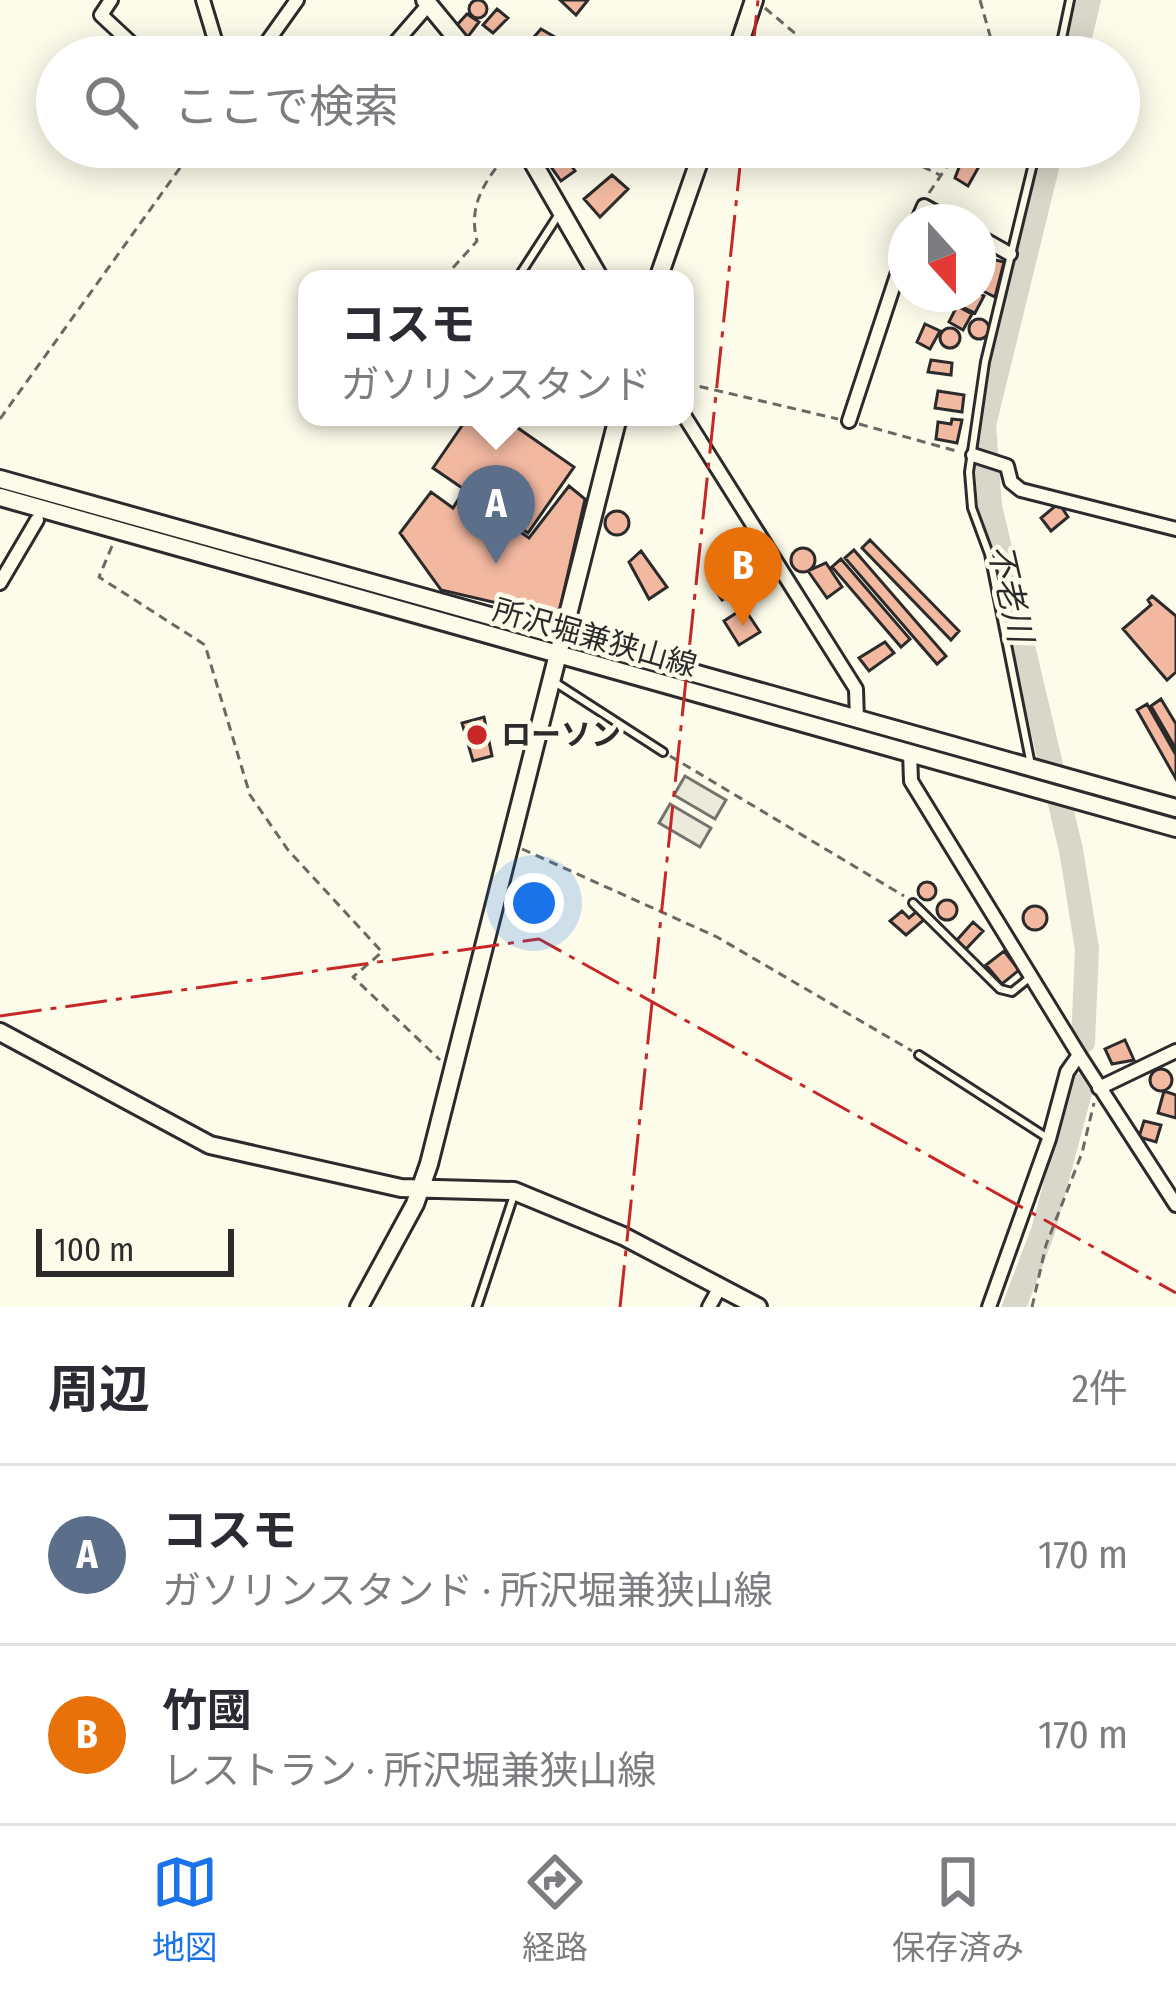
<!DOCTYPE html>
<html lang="ja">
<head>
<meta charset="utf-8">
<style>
  :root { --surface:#fff; --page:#f2f2f3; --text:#2b2b33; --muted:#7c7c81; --line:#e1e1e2; --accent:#1a73e8 }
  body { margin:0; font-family:"Fira Sans Condensed","Noto Sans JP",sans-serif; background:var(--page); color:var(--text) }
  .compass { position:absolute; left:888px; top:204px; width:108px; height:108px; border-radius:50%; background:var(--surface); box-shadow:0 6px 30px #0003; rotate:159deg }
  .scale { position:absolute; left:36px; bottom:30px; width:198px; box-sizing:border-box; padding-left:12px; border:6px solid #2b2b2b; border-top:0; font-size:33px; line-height:42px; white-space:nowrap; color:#2b2b2b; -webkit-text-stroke:9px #fdfbea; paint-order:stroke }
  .you { position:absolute; left:534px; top:903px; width:42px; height:42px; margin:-30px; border:9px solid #fff; border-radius:50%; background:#1a73e8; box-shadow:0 0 0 18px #1a73e833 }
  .badge { display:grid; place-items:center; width:78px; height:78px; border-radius:50%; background:var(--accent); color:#fff; font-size:39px; font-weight:700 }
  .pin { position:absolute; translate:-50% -99px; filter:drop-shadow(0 3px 6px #0008) }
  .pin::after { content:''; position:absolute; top:63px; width:42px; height:36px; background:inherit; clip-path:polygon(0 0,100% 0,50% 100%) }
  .popup { position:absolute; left:298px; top:270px; width:396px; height:156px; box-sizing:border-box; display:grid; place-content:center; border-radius:24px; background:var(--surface); filter:drop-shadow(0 3px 9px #0005); font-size:39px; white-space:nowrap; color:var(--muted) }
  .popup b { font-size:45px; color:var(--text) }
  .popup::after { content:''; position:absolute; left:50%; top:100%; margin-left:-24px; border:24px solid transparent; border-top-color:var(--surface) }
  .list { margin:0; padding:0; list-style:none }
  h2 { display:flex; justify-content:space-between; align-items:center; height:156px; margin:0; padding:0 48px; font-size:51px }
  h2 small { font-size:39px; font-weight:400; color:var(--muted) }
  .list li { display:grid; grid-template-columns:78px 1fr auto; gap:36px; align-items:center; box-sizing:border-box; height:180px; padding:0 48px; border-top:3px solid var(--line) }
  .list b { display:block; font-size:45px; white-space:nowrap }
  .list p { margin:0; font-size:39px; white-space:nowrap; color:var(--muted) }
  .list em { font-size:39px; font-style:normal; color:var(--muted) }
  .icon { flex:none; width:66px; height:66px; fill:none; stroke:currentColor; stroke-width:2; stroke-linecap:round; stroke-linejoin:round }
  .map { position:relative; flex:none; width:1176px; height:1307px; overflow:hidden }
  .search { position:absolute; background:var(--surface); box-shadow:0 6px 30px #0003; left:36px; right:36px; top:36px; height:132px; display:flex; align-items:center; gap:30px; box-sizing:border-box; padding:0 42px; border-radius:66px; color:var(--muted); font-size:45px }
  .sheet { height:516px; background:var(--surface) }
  nav { display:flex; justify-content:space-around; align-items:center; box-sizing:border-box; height:168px; border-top:3px solid var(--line); background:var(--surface); font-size:33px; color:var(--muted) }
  nav a { display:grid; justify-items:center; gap:6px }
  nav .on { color:var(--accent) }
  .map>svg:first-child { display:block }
</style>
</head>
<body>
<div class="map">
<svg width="1176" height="1307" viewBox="0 0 1176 1307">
  <rect width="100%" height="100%" fill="#fdfbea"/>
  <path fill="#ecebdb" stroke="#74746e" stroke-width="3" d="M685,776L726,800L715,819L674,795Z
    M670,804L711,828L700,847L659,823Z"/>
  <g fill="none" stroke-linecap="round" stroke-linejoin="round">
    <path stroke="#d8d7c9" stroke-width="24" d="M1075,57L1089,0
      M1052,147L984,425L990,506L1071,850L1087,949L1083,1042
      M1014,1307L1043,1231L1082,1085"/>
  </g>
  <path fill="#f2b8a0" stroke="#2b2b2b" stroke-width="3" d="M560,0H588L576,15Z
    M469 9a9 9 0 1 1 18 0a9 9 0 1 1-18 0Z
    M497,9L508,18L493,33L483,25Z
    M467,14L479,22L467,38L456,26Z
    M541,29L560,40L547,57H525L520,53Z
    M965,152L982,161L968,186L955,178Z
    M563,154L575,171L561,181L549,164Z
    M612,175L628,189L600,217L584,199Z
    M983,257L1004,262L995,297L979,289Z
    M978,293L984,296L975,313L960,306L967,294Z
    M957,306L972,314L963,330L949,322Z
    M969 329a10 10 0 1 1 20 0a10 10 0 1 1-20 0Z
    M925,324L940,331L930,349L917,342Z
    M940 338a10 10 0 1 1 20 0a10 10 0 1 1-20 0Z
    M931,360L952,363L951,375L928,372Z
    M938,391L964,395L962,412L935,408Z
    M468,417H502L574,467L528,533L433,468Z
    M952,419L962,420L957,443L936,439L938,422L951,424Z
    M569,486L585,499L558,617L441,590L400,533L431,492L453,508L463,492L529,538Z
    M1059,503L1068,517L1051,531L1041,518Z
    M605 523a12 12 0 1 1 24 0a12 12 0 1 1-24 0Z
    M870,540L959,631L951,640L862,548Z
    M791 560a12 12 0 1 1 24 0a12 12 0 1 1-24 0Z
    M854,550L946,656L937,664L845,558Z
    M641,551L667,587L649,599L629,562Z
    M841,559L910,639L901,647L832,567Z
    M826,563L842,587L827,598L808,571Z
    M722,577L733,594L722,600L712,584Z
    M1152,596L1176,616V672L1167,680L1123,629L1151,605L1148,600Z
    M744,608L760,632L739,645L724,621Z
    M885,642L894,653L869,671L859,658Z
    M1161,699L1176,724V749L1151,706Z
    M1147,704L1176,755V779L1137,710Z
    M484,717L492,756L473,761L462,723Z
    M918 891a9 9 0 1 1 18 0a9 9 0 1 1-18 0Z
    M937 910a10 10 0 1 1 20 0a10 10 0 1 1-20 0Z
    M1023 918a12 12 0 1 1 24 0a12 12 0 1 1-24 0Z
    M902,911L909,918L917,911L925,919L906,935L890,921Z
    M973,922L983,931L966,949L957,940Z
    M1004,951L1019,970L1002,984L986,965Z
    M1125,1040L1134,1060L1112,1064L1105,1049Z
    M1150 1080a11 11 0 1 1 22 0a11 11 0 1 1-22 0Z
    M1164,1091L1176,1095V1118L1158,1113Z
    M1144,1121L1161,1125L1156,1142L1139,1137Z"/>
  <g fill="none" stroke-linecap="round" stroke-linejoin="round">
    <defs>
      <path id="lane" d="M1058,57L1070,0
        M517,279L559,214
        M553,681L663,752
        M1031,765L989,554L972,508L969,472L985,362L1037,147
        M913,903L1000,989L1012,992L1028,979
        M919,1055L1046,1137
        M477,1307L514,1195"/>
      <path id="street" d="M111,0L101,15L131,43
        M203,0L218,50L226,57
        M265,45L297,0
        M383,57L429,4
        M917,222L924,206L953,222
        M978,236L1010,254
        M685,417L856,689L857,720
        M849,421L906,248
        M973,455L1007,466L1011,482L1021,490L1176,529
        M0,583L37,520
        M910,752L911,781L1079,1055L1067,1072L1049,1139L989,1307
        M1079,1055L1176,1205
        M1099,1088L1176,1051
        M709,1307L720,1287"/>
      <path id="secondary" d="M425,0L472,57
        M735,57L754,0
        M524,147L600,279
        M658,279L704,147
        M0,479L1176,808
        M0,497L1176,828
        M0,1032L210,1145L401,1188L514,1191L623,1236L758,1307
        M359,1307L415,1204L429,1164L618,417"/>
    </defs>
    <use href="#lane" stroke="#2b2b2b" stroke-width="12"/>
    <use href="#street" stroke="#2b2b2b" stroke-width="18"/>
    <use href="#secondary" stroke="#2b2b2b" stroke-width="22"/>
    <path stroke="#6a6964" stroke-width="3" stroke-dasharray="9 6" stroke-linecap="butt" d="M980,0L996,57
      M765,8L823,57
      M875,51L887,57
      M882,147L940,175
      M929,193L960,147
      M443,279L477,241C468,205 484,182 508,153
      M685,383L838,419
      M0,419L195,147
      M859,424L960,452
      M112,546L99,577L205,645L250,795L288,850L382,952L353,977L440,1060
      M670,756L904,896
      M522,849L717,937L912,1051
      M1032,1307L1046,1245L1082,1153L1094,1103"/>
    <use href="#lane" stroke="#fdfbea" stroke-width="6"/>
    <use href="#street" stroke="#fdfbea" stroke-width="12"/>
    <use href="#secondary" stroke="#fdfbea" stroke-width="16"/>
    <path stroke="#c62828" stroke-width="3" stroke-dasharray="42 9 6 9" stroke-linecap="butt" d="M752,57L758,0
      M0,1016L539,939L1176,1293
      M620,1307L742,147"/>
  </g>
  <circle fill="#c62828" stroke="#fdfbea" stroke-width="4.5" cx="477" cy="735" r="12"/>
  <g text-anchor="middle" stroke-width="9" stroke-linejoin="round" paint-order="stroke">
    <g font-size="30" fill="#2b2b2b" stroke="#fdfbea">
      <text transform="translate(595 638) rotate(16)" y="10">所沢堀兼狭山線</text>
    </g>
    <g font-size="30" font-weight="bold" fill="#2b2b2b" stroke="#fdfbea" text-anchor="start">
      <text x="501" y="745">ローソン</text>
    </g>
    <g font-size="33" font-style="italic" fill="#2b2b2b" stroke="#fdfbea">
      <text transform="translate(1011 593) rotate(77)" y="12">不老川</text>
    </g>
  </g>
</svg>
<svg class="compass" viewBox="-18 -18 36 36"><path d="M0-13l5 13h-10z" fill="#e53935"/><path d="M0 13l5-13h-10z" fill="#7c7c81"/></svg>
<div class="scale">100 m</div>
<div class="you"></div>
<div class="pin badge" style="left:496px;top:564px;background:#5c6f8a">A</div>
<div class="popup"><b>コスモ</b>ガソリンスタンド</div>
<div class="pin badge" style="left:743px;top:626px;background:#e8710a">B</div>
<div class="search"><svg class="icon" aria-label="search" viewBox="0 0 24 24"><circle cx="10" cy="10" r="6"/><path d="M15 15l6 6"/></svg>ここで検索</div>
</div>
<section class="sheet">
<h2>周辺<small>2件</small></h2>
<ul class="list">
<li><span class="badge" style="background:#5c6f8a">A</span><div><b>コスモ</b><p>ガソリンスタンド · 所沢堀兼狭山線</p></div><em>170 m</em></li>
<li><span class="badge" style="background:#e8710a">B</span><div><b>竹國</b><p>レストラン · 所沢堀兼狭山線</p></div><em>170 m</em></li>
</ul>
</section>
<nav>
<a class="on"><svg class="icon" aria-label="map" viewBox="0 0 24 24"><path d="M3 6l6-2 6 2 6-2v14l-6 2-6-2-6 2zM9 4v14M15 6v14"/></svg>地図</a>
<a><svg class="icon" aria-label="directions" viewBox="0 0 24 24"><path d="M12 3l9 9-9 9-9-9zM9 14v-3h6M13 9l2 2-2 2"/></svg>経路</a>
<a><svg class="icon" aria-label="saved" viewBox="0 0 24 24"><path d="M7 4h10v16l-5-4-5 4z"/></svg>保存済み</a>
</nav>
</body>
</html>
